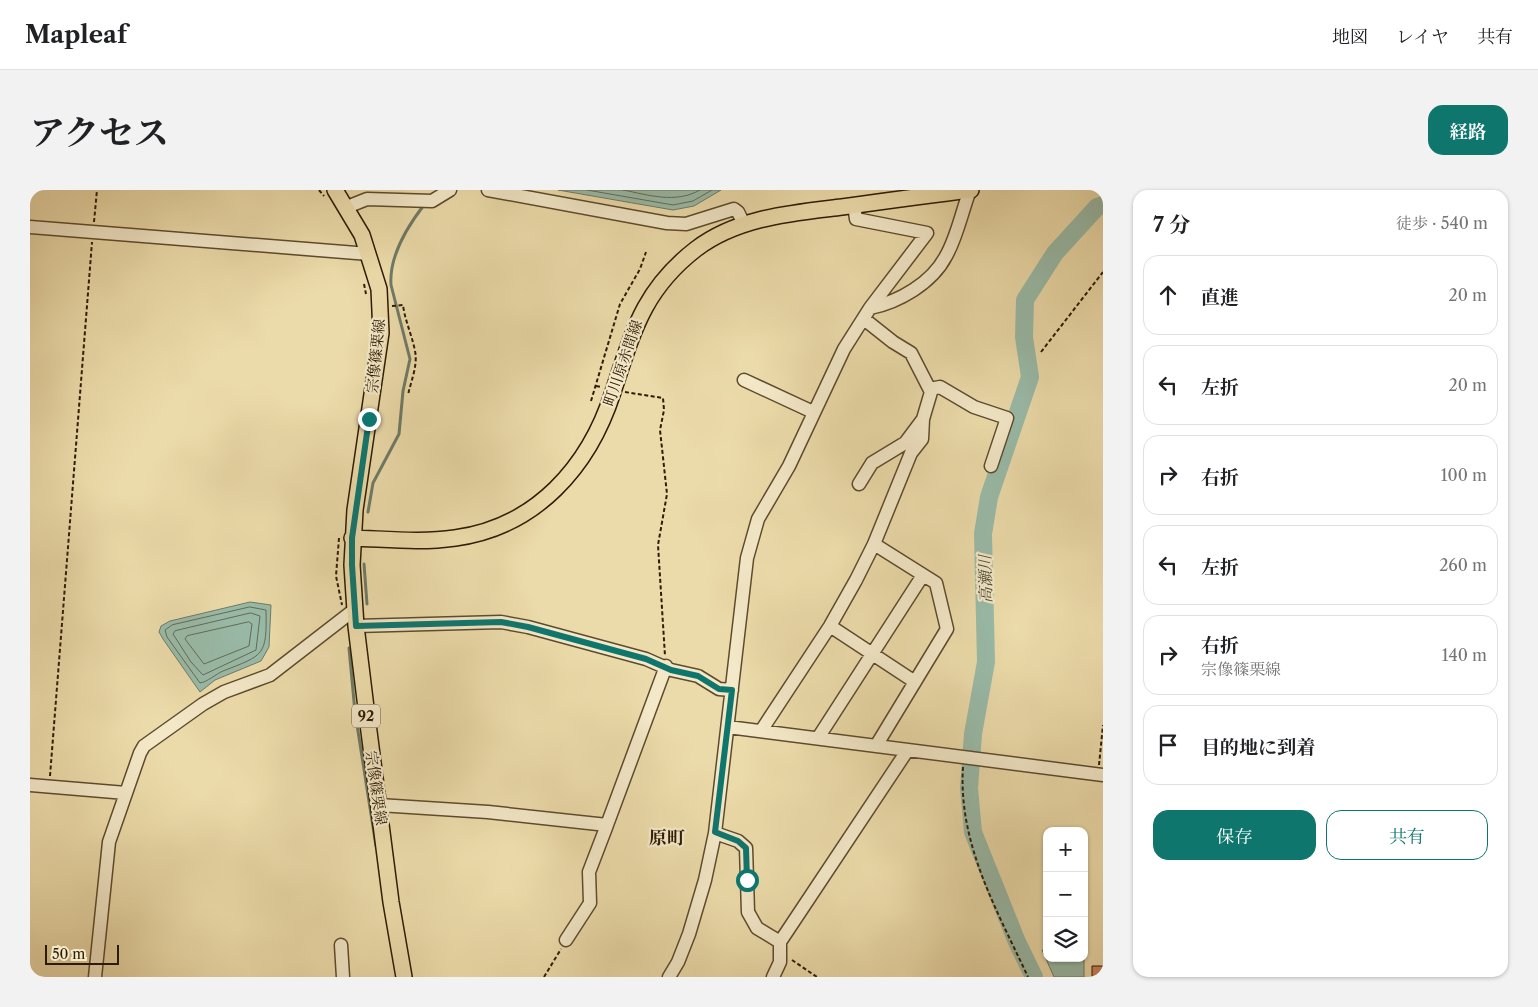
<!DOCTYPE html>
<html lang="ja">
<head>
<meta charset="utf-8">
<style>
  :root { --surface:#fff; --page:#f2f2f2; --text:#202124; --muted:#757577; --line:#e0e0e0; --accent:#0f766e }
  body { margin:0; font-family:"Libre Caslon Text","Noto Serif JP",serif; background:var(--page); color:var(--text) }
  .controls { position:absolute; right:15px; bottom:15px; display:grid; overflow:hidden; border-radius:10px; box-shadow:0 1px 4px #0004 }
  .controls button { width:45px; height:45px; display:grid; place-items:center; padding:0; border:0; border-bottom:1px solid var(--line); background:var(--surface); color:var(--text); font:25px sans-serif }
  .scale { position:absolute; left:15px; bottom:12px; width:74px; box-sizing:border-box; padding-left:5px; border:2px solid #2d1b04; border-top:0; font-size:14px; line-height:18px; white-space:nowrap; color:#2d1b04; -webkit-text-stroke:4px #f3e8c8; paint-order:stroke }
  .stop { position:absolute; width:15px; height:15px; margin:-11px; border:4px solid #0f766e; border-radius:50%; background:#fff }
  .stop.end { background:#0f766e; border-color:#fff; box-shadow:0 1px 5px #0008 }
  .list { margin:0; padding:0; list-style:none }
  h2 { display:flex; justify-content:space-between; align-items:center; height:65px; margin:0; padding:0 20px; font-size:21px }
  h2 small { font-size:16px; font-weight:400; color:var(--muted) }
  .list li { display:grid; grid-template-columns:32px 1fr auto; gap:15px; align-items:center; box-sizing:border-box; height:80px; margin:0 10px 10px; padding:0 10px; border:1px solid var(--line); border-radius:15px }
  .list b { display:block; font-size:19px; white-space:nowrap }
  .list p { margin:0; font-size:16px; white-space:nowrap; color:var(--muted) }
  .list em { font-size:16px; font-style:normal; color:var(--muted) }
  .actions { display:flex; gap:10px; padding:15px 20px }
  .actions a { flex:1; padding:11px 0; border:1px solid var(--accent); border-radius:15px; text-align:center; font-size:18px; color:var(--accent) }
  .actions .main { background:var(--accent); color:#fff }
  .icon { flex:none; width:28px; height:28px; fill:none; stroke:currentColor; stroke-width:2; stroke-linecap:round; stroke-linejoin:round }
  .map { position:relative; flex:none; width:1073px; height:787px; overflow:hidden; border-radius:15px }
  header { display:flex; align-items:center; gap:30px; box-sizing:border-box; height:70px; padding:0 25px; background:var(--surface); border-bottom:1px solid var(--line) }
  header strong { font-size:24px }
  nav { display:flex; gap:28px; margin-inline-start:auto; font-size:18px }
  .intro { display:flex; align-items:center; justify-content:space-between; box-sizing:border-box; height:120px; padding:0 30px }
  h1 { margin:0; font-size:35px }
  .button { padding:12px 22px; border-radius:15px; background:var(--accent); color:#fff; font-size:18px; font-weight:700 }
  main { display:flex; gap:30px; padding:0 30px }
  aside { flex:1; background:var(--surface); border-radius:15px; box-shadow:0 1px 4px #0004 }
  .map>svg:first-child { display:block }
</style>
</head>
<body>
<header>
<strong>Mapleaf</strong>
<nav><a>地図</a><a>レイヤ</a><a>共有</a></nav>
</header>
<div class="intro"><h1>アクセス</h1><a class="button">経路</a></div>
<main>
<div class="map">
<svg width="1073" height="787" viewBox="0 0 1073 787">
  <rect width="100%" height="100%" fill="#ecdbaa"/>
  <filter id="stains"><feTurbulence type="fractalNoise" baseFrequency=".004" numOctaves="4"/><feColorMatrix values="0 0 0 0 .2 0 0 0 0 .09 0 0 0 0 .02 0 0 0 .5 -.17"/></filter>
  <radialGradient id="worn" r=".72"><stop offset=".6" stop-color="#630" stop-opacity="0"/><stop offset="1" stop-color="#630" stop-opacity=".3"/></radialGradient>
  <path fill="#99bba9" stroke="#6e7b67" d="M528,0H691L664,16L643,20Z
    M220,412L241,415L239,457L231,471L185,490L170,502L133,449L129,442L131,436L140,431Z
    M1012,760L1017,761V768H1054V787H1024Z"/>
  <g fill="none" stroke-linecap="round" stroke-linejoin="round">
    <path stroke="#636b56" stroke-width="1" d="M557,0L643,15L663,11L682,0
      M593,0C619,5 645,14 670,0
      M220,417L236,420C237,466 234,465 193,481C186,484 177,492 170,493L137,447L135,440L142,435Z
      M221,423L230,426L226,460L173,485L161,472L143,444L145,441Z
      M219,432L222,434L219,456L174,474L155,449L157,446Z"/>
    <path stroke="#6e7b67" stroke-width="3" d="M338,322L343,293L369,244L373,201L380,169L361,95C359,67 377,37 394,15
      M334,374L337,414
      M319,458L325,522L346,656"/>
    <path stroke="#99bba9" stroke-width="18" d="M1004,787L987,752L943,642L939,598L943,544L956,472L953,344L959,307L1000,187L994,147L995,110L1025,63L1067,17L1073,15"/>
  </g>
  <path fill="#cc8361" stroke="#2d1b04" d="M1062,776H1073V787H1062Z"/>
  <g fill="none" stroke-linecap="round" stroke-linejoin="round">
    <defs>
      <path id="minor" d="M458,0L637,33L656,34L704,19L708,22L714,34
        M824,15L826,29L897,43L840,118
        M317,17L337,9L402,11L420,0
        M0,37L339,64
        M714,190L783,222
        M900,199L910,197L944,217L977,228L961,276
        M829,294L842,273L875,253L893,229
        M844,354L906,393L917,439L846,556
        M326,436L471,432L498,437L616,469L641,480L668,486L689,499L702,500
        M800,436L885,492
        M698,537L1073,585
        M731,541L800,436L826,390L844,354L881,263L892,249L893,229L901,202L881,163L863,152L834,129
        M788,548L893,385
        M0,595L96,603
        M349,615L458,622L577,635L636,476
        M685,643L708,651L716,658L718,722L727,738L750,752
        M536,750L560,713L559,682L577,635
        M311,755L313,787
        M65,787L79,652L110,563L114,556L173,514L194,502L240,485L324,420
        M639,787L648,772L659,744L675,690L685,643L717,368L728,329L759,276L814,159L840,118C869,112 902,93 916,66C927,47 932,21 940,0
        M743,787L750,772V752L877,561"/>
      <path id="major" d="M305,0L332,45L349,99L351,143L325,320L322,375L326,436L337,526L361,712L374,787
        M322,348C356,349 391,353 425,348C506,337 559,277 583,202C603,142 613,100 666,59C708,27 763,23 812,17C855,11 898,5 941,0"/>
    </defs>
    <use href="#minor" stroke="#5d4b2e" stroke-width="15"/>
    <use href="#major" stroke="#2d1b04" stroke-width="18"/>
    <path stroke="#2d1b04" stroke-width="2" stroke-dasharray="4 2.5" stroke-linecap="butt" d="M289,0L294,6
      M64,32L67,0
      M334,94L336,104
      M362,116L373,115C375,131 382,145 385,161C388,175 381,191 378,205
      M1011,162L1073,82
      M566,196L571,197
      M595,202L633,208L634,220L630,240L637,304L628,355L635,466
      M561,211L590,114L610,79L616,62
      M309,348L306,386L312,415
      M1069,575L1073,535
      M933,577C928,654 967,720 998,787
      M20,586L62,52
      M762,770L787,787
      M514,787L531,759"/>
    <use href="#minor" stroke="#f3e8c8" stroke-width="12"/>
    <use href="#major" stroke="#ecdbaa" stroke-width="15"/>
  </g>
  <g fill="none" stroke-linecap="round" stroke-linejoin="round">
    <path stroke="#0f766e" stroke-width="6" d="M339,229L322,348V375L326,436L471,432L498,437L616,469L641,480L668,486L689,499L702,500L685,642L708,651L716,658L717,690"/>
  </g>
  <g text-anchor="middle" stroke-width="4.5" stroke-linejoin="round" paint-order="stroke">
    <rect fill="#f3e8c8" stroke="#68583f" stroke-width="1" x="322" y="514.5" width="28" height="23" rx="4"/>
    <g font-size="14" font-weight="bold" fill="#2d1b04">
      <text x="336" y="531">92</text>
    </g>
    <g font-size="15" fill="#2d1b04" stroke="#f3e8c8">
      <text transform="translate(346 166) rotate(-84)" y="5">宗像篠栗線</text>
      <text transform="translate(593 173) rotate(-71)" y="5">町川原赤間線</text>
      <text transform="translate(346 598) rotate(82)" y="5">宗像篠栗線</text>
    </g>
    <g font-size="16" font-style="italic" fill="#4d4b36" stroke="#f3e8c8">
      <text transform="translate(955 389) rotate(-91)" y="6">高瀬川</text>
    </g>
    <g font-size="18" font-weight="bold" fill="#2d1b04" stroke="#f3e8c8">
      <text x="637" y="654">原町</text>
    </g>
  </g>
  <rect width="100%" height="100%" filter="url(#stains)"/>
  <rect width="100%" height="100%" fill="url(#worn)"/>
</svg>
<div class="controls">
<button>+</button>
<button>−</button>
<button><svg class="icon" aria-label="layers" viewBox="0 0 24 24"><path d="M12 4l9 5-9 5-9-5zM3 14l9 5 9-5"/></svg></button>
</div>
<div class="scale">50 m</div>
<div class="stop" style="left:717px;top:690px"></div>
<div class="stop end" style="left:339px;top:229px"></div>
</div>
<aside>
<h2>7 分<small>徒歩 · 540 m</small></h2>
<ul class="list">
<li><svg class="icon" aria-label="ahead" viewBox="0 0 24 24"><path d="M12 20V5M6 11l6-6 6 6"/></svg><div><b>直進</b></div><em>20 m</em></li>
<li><svg class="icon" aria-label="left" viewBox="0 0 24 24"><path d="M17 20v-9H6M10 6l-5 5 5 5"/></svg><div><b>左折</b></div><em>20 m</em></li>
<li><svg class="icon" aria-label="right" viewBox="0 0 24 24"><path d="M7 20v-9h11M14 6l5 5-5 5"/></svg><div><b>右折</b></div><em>100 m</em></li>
<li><svg class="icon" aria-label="left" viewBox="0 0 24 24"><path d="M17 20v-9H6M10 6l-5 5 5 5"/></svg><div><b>左折</b></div><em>260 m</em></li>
<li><svg class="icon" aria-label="right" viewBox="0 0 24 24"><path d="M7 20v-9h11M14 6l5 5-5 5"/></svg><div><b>右折</b><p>宗像篠栗線</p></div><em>140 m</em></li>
<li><svg class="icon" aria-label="arrive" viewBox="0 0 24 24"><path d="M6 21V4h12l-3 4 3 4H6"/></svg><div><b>目的地に到着</b></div></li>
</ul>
<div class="actions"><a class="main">保存</a><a>共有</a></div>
</aside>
</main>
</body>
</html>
